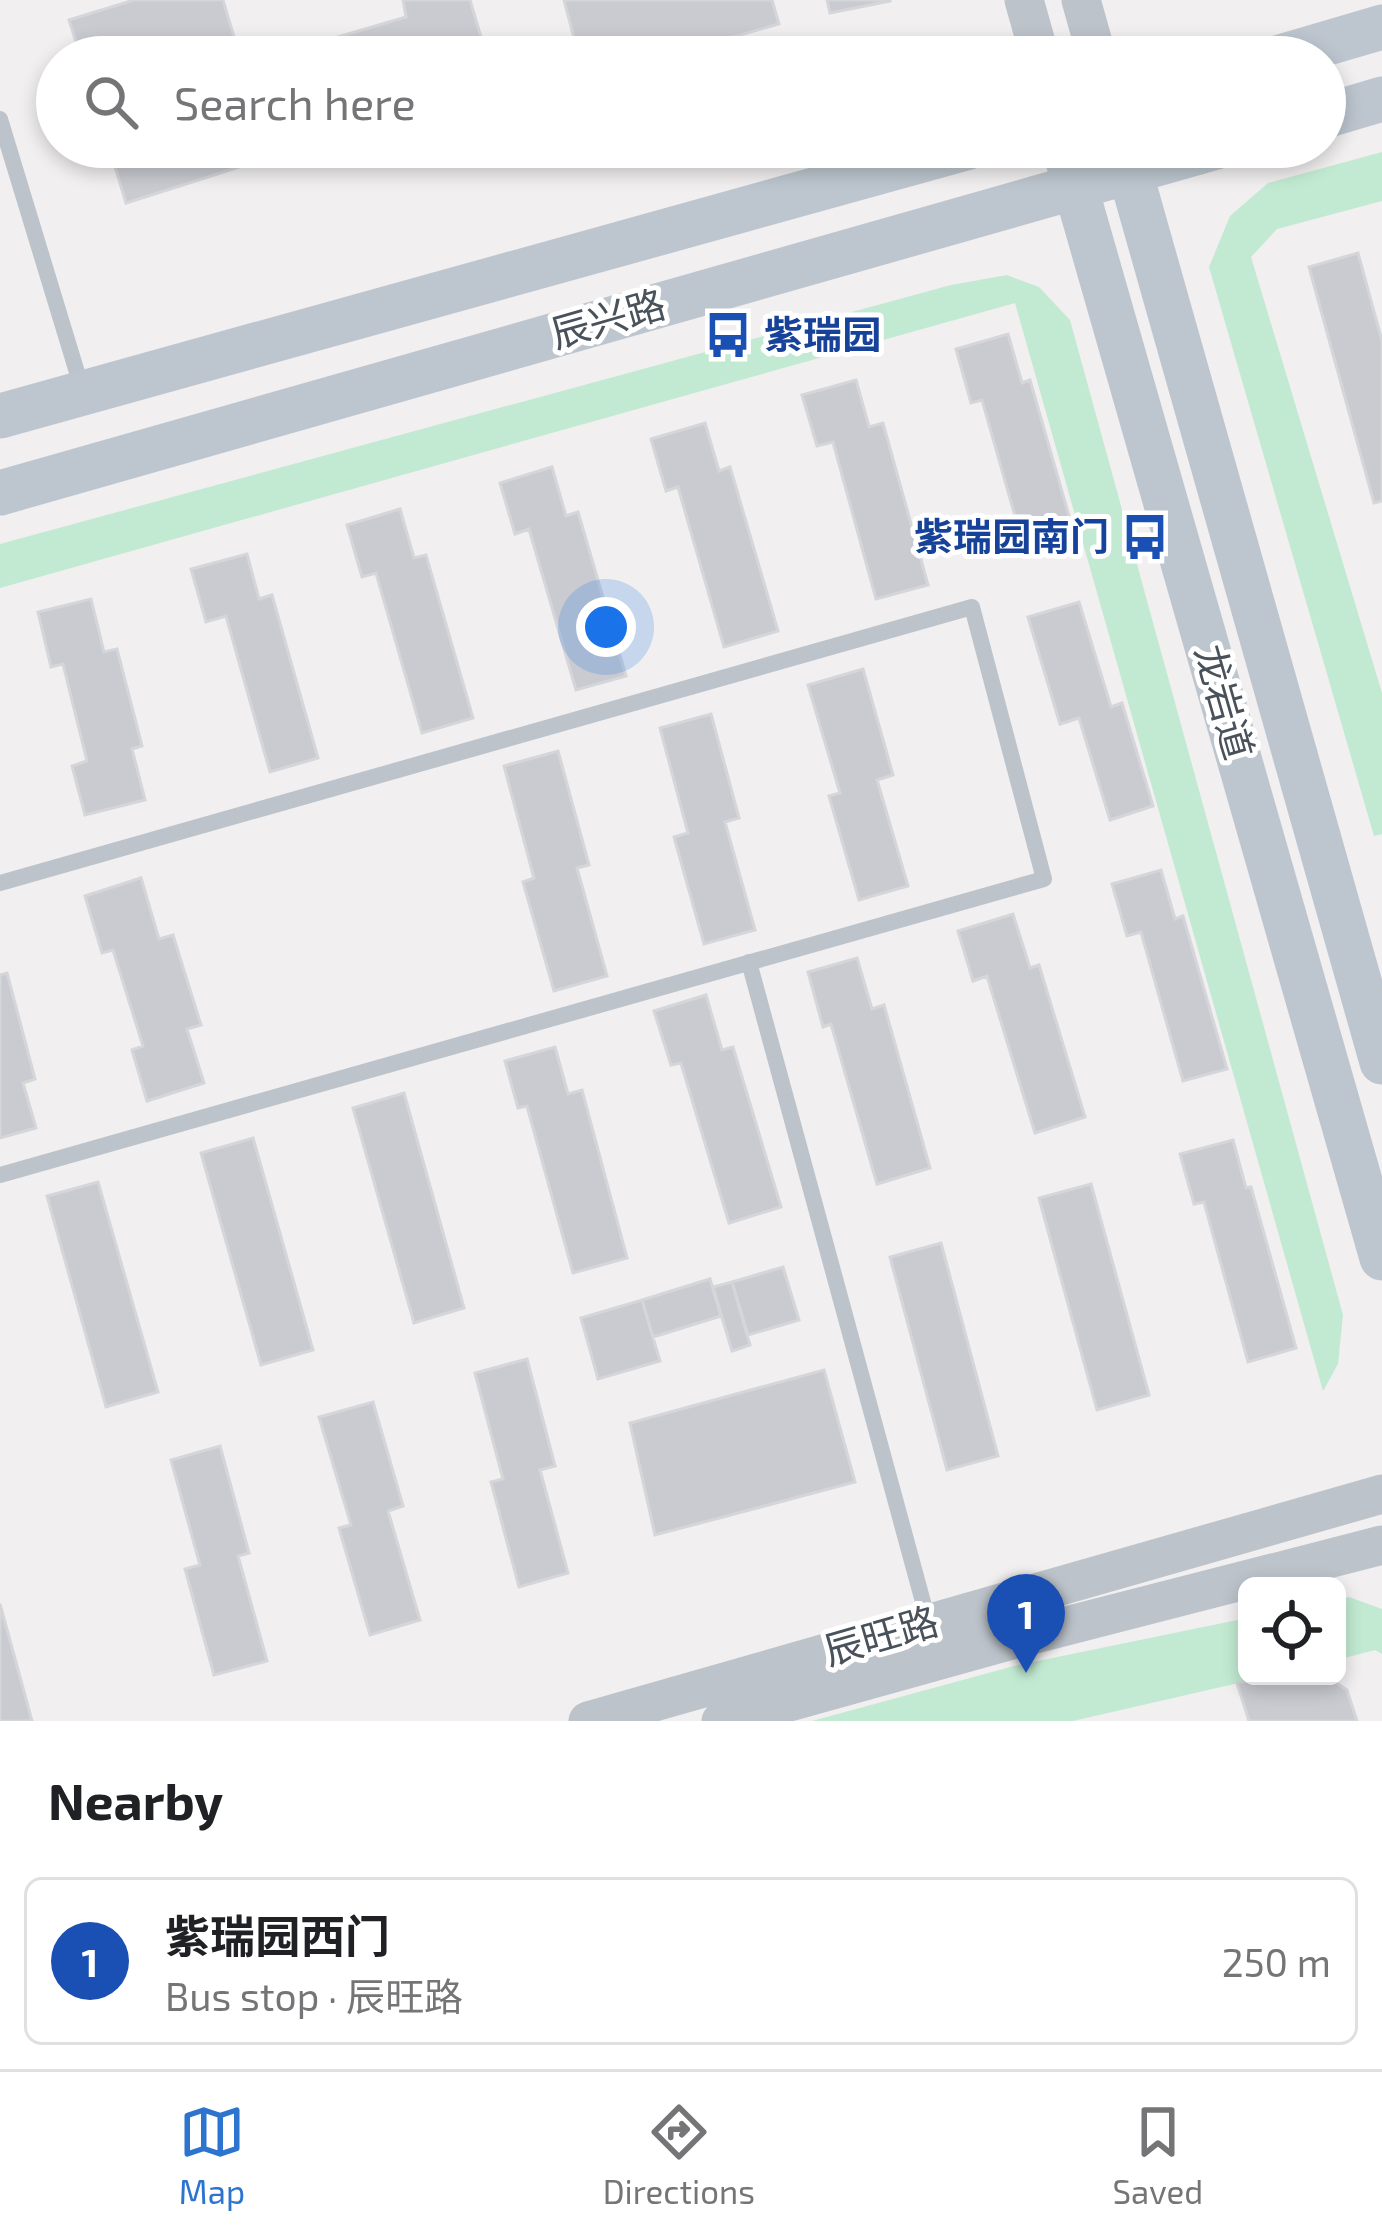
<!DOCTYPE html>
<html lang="en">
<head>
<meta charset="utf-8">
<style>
  :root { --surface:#fff; --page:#f2f2f2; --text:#202124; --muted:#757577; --line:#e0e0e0; --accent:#2c74ce }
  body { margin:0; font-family:"Exo 2","Noto Sans SC",sans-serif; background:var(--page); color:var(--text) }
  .controls { position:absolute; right:36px; bottom:36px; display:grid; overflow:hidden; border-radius:18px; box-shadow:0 6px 18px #0003 }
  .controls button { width:108px; height:108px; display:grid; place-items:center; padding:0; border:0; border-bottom:3px solid var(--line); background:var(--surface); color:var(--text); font:60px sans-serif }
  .you { position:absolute; left:606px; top:627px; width:42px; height:42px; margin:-30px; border:9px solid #fff; border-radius:50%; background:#1a73e8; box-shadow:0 0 0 18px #1a73e833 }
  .badge { display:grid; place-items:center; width:78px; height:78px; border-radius:50%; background:var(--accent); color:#fff; font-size:39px; font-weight:700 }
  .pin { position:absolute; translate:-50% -99px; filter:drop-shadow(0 3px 6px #0008) }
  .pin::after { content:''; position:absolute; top:63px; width:42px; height:36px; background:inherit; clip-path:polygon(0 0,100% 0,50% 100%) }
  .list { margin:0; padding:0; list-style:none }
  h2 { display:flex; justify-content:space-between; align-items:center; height:156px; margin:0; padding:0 48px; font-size:51px }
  h2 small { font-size:39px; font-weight:400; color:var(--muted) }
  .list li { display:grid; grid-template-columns:78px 1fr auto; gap:36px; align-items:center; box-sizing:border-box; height:168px; margin:0 24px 24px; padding:0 24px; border:3px solid var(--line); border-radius:18px }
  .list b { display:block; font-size:45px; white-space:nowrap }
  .list p { margin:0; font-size:39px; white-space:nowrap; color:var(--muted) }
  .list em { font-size:39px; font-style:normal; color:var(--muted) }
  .icon { flex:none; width:66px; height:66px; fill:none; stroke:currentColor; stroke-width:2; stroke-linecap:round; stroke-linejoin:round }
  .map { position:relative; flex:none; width:1382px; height:1721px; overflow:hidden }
  .search { position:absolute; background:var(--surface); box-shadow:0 6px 18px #0003; left:36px; right:36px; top:36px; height:132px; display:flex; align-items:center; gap:30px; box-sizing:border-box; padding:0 42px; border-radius:66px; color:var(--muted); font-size:45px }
  .sheet { height:348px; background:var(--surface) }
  nav { display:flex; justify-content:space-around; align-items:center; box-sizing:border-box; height:168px; border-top:3px solid var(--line); background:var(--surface); font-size:33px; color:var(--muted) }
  nav a { display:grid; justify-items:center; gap:6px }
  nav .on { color:var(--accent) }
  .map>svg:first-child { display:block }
</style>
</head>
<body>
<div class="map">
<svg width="1382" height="1721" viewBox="0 0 1382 1721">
  <rect width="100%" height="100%" fill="#f1efef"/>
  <path fill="#c2ead2" d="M1382,152V201L1277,229L1251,257L1382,693V834L1374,836L1209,267L1230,216L1268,183Z
    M1007,275L1039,287L1070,320L1343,1315L1338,1364L1323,1391L1015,303L0,588V544L951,285Z
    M1349,1597L1382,1609V1654L1375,1650L1337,1660V1600Z
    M1247,1618V1676H1269L1073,1721H812L1014,1666Z"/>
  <path fill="#c9cbd1" stroke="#d4d6da" stroke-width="3" d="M134,0H223L240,57H81L69,20Z
    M403,0H470L487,57H270L406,17Z
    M564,0H772L779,24L661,57H579Z
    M827,0H890V1L830,13Z
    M109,147H268L271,157L126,203Z
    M268,147H304L271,157Z
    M1358,253L1382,341V501L1374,503L1309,267Z
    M1008,334L1022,383L1030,380L1075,537L1025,551L982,400L971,403L956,349Z
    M856,380L869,427L883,423L928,585L876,599L833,442L817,446L802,395Z
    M705,423L719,471L730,467L778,631L724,647L678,487L666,491L651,439Z
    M552,467L566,516L578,512L626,676L576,690L529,529L515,534L500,483Z
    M400,509L414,558L426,555L473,718L422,733L376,573L362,577L347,525Z
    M247,554L259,599L272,595L318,758L270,772L226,616L206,622L191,569Z
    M91,599L104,652L117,649L142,746L132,749L145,800L85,815L72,766L87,761L63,664L51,667L38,612Z
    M1079,602L1111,707L1122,703L1153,806L1110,820L1079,718L1060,724L1028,617Z
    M863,669L893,775L877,780L908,886L859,900L829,796L840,793L808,685Z
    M711,714L739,818L725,822L755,930L704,944L674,837L688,833L660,728Z
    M558,751L589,865L577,868L607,976L554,991L523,882L534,878L504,766Z
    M1161,870L1175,919L1183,916L1227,1069L1183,1081L1141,932L1127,936L1112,884Z
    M141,878L159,939L173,935L201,1025L187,1029L204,1083L147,1101L132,1050L143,1046L113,950L102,953L85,896Z
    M1013,914L1030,968L1039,965L1085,1117L1035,1133L987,976L973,981L958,931Z
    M857,958L872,1009L884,1005L930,1168L877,1184L831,1024L823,1027L808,972Z
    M7,973L35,1079L23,1083L36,1128L0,1138V975Z
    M706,995L722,1050L733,1047L781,1207L729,1223L681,1063L671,1065L654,1011Z
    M555,1047L568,1094L582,1090L627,1258L573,1273L527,1106L518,1108L505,1061Z
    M404,1093L464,1308L414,1323L353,1108Z
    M253,1138L313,1350L261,1365L201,1153Z
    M1233,1140L1246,1188L1251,1187L1296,1348L1248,1362L1204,1202L1194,1204L1180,1154Z
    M98,1182L158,1392L106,1407L47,1196Z
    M1091,1184L1149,1395L1097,1410L1039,1198Z
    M941,1243L998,1456L947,1470L890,1257Z
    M783,1267L799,1320L748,1335L732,1282Z
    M710,1279L721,1316L653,1337L642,1300Z
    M732,1282L750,1345L732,1351L713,1287Z
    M642,1300L660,1361L598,1379L581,1318Z
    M527,1359L555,1466L540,1470L568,1573L519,1587L491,1482L503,1479L475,1373Z
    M824,1370L855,1482L655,1535L630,1423Z
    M373,1402L403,1506L388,1511L420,1620L370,1635L339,1528L351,1525L319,1417Z
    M220,1446L249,1553L238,1556L267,1661L214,1675L185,1569L200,1565L171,1460Z
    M0,1604L32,1721H0Z
    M1269,1676H1326L1347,1690L1357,1721H1249L1237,1683Z"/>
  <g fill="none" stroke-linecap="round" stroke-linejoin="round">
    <path stroke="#bcc3ca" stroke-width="16" d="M0,119L83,392
      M0,883L972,607L1044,879L0,1175
      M749,962L929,1624"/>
    <path stroke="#bcc3ca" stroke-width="39" d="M1024,0L1040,57
      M1081,0L1097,57
      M588,1721L1382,1494
      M721,1721L1012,1640L1382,1545"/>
    <path stroke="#bdc6cf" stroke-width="45" d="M1280,57L1382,27
      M1325,116L1382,99
      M1064,147L1382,1258
      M1123,147L1382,1062
      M0,416L969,147
      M0,493L1216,147"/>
  </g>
  <defs>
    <symbol id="bus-bare" viewBox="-9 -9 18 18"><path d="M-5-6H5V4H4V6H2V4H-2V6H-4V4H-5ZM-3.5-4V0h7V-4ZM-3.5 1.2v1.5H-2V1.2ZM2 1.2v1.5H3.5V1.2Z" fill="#1a4fb4" stroke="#fff" stroke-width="2.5" paint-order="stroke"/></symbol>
  </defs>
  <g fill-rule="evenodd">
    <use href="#bus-bare" x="695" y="302" width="66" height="66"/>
    <use href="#bus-bare" x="1112" y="504" width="66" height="66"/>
  </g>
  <g text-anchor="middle" stroke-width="10" stroke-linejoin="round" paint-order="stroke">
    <g font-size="39" fill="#49525b" stroke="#fff">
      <text transform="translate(608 319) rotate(-16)" y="14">辰兴路</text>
      <text transform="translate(1224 702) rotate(74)" y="14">龙岩道</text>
      <text transform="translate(881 1636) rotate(-16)" y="14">辰旺路</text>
    </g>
    <g font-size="39" font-weight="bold" fill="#164399" stroke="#fff" text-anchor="start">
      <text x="764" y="349">紫瑞园</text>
      <text x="1109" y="551" text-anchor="end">紫瑞园南门</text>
    </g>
  </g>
</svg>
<div class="controls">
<button><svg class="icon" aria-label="locate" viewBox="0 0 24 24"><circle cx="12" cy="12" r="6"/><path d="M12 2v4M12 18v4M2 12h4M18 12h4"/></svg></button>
</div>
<div class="you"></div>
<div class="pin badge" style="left:1026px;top:1673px;background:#1a4fb4">1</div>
<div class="search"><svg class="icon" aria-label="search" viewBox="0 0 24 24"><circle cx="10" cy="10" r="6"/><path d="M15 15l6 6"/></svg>Search here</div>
</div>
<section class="sheet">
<h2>Nearby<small></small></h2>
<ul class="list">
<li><span class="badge" style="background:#1a4fb4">1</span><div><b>紫瑞园西门</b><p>Bus stop · 辰旺路</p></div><em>250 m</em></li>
</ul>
</section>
<nav>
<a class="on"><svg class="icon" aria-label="map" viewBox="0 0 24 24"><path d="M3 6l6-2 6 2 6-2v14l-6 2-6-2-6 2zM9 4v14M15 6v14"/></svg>Map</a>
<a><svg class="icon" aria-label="directions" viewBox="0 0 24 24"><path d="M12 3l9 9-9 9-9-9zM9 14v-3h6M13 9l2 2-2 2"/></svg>Directions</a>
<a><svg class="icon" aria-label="saved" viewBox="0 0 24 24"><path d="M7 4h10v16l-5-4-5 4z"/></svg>Saved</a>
</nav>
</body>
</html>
